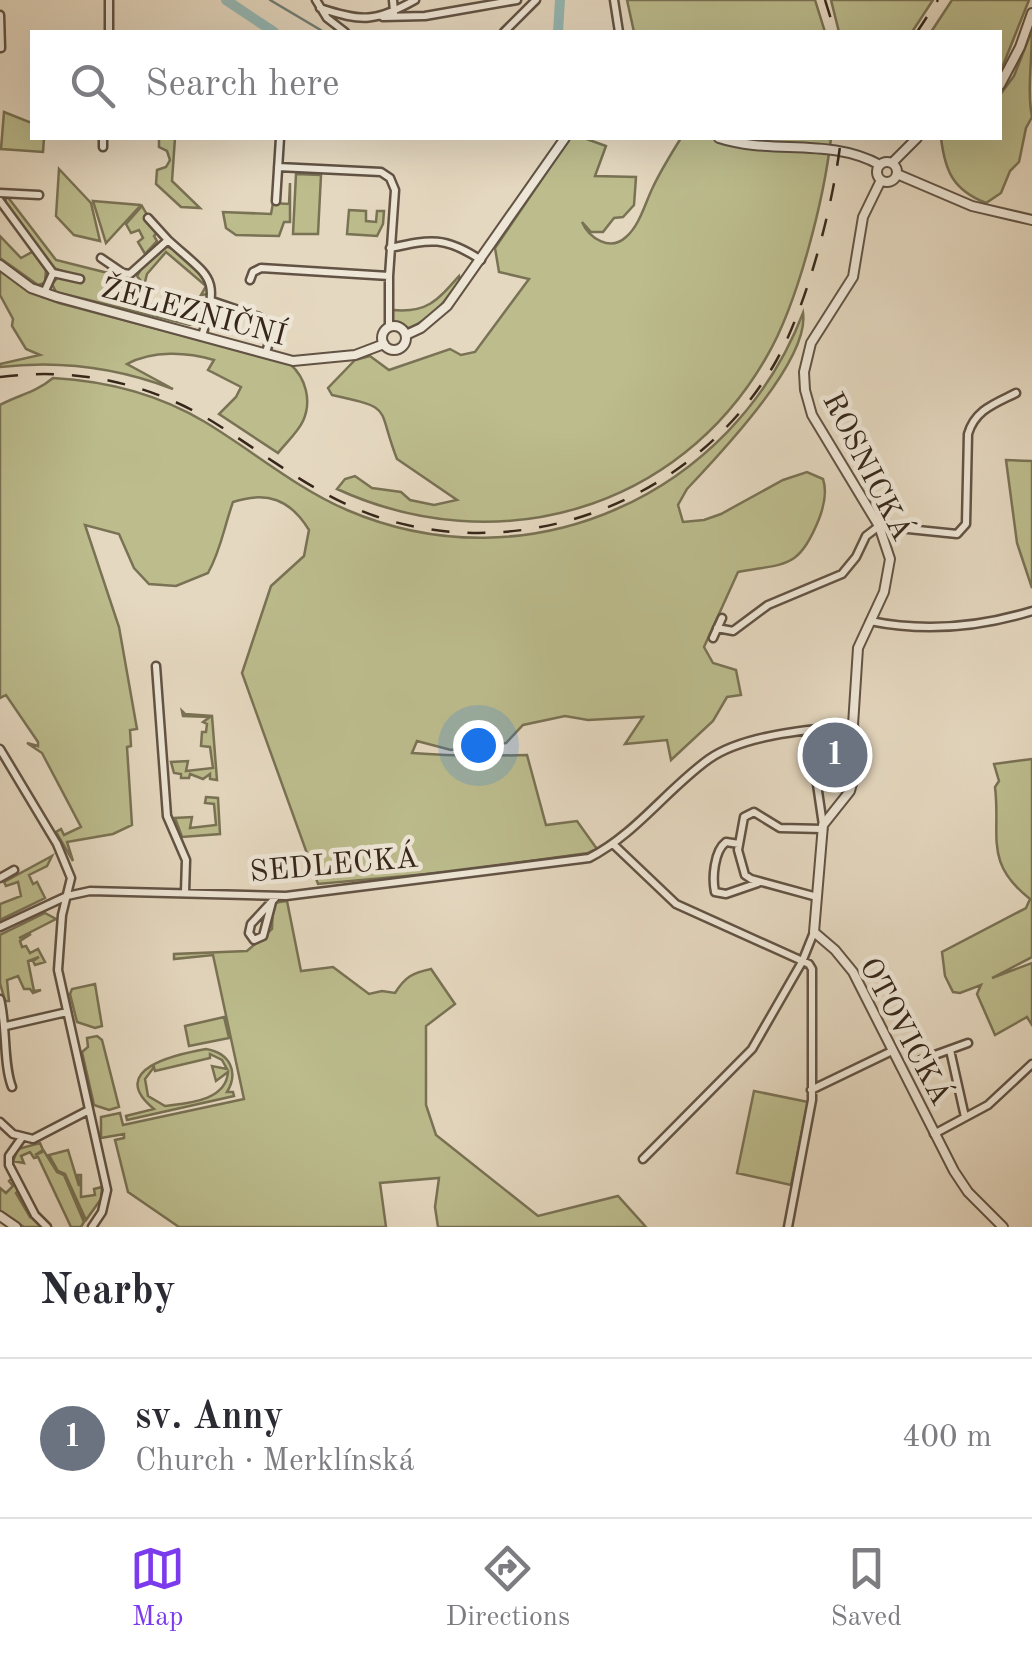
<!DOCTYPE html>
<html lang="en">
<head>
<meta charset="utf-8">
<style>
  :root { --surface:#fff; --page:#f2f2f3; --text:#2b2b33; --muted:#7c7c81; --line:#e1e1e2; --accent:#7c3aed }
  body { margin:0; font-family:"Old Standard TT",serif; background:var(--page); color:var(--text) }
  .you { position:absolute; left:478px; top:745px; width:35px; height:35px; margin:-25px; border:8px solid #fff; border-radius:50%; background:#1a73e8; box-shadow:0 0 0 15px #1a73e833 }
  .badge { display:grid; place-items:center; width:65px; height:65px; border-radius:50%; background:var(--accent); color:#fff; font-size:32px; font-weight:700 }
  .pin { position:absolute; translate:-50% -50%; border:5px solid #fff; box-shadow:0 2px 10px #0006 }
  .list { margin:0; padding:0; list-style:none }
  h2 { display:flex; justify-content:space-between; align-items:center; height:130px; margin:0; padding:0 40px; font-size:42px }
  h2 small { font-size:32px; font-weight:400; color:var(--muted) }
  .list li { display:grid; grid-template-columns:65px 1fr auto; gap:30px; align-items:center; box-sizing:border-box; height:160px; padding:0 40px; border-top:2px solid var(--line) }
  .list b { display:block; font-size:38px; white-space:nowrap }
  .list p { margin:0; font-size:32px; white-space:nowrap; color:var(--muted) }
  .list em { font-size:32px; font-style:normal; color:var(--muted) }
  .icon { flex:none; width:55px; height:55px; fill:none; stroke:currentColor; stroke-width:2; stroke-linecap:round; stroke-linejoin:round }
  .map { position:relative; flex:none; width:1032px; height:1227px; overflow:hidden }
  .search { position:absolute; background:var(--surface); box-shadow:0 10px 40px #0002; left:30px; right:30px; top:30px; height:110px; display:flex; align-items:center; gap:25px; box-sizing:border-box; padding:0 35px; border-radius:0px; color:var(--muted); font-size:38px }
  .sheet { height:290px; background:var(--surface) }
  nav { display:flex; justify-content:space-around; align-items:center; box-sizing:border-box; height:140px; border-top:2px solid var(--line); background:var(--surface); font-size:28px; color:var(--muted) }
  nav a { display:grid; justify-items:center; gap:5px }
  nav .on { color:var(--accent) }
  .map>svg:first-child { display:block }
</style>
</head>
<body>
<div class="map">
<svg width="1032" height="1227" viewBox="0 0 1032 1227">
  <rect width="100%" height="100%" fill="#e5d8c0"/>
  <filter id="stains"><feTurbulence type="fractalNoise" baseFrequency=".002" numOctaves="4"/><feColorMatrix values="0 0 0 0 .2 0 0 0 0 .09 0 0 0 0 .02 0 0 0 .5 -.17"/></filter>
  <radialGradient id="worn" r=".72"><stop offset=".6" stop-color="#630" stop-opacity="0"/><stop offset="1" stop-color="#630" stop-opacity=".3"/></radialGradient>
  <path fill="#bcbc8d" stroke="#797254" stroke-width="2.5" fill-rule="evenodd" d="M627,0H815L825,32H634Z
    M831,0H933L912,32H839Z
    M952,0H1029L1000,73V32H931Z
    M1032,30C1032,60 1027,91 1032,117L1026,128L1019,162L1010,171L1001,193L986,203C953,190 945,171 941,138H1000V95L1014,76Z
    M4,112L32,123V138H44L43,152L1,149Z
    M159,138H175L172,181L200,208L181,207L156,184L157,170L166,167L170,160L167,151L159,147Z
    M570,138H584L606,146L595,176L636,177L634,205L623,217L614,218L603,232H591L582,222C589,238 610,252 626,237C640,225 645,203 653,187C661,170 671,154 681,138H831C824,199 798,303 767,356C679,511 496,562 337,489L345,479L355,476L372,488L401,492L410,500L434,505L457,500L397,459C376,405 395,409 332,395L328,388L355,360L370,356L389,370L450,349L461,355L475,352L529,279L499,272L495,248Z
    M59,169L91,203L100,241L74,235L56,216Z
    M296,174L321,175L318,234H293Z
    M290,183V222H284L279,236L236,235L226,228L223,212L271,214L273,203L289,204Z
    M7,196L56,260L116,275L118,273L138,285L141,281L137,276L144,264L165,246C185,252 205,274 209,294L201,295L206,286L166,252L147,274L140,301L195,318L199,304L194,302L198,300L206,307L200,322L190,325L56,292L52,284L58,277H81L53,268L5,202Z
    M93,201L140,205V206L106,243Z
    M142,206L157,232L154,236L157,241L145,254L138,242L143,238L139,230L131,233L126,224Z
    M349,210L366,211V221L376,222L377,211H384L383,224L377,236L347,234Z
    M0,236L21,258L34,251L46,269L45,283L38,285L0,258Z
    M0,271L41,296L59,303L290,364C306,378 312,401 303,421C298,432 285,444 278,453L219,414L236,397L241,387L208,370L214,360C187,352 153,350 127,364L173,389C116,367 60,360 0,367V364L40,355L26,349L12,326L13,319L0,295Z
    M459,276L460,280C446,301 432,319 409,328L394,323L390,318L393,310C427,313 437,301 459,276Z
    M803,313C810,360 719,455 687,489L678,505L683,522L704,520L721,514L783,480L807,472L823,479C827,491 824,506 819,519C799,569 787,563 738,572L704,647L713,663L736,670L741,695L727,697L713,721L671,760L667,740L625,744L643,717L588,720L565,716L523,725L506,743L451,750L417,741L412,753C449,756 487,756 527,755L546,825L577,821L597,849L588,853L449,872L318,884L242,673L271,586L304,556L309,530C290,499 267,491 233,502C224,527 221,550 208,573L176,586L149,584L134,568L119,534L85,525L119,627L137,729L130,730L131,746L127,747L132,825L113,834L67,842L73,861L56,832L61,829L64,835L81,827L42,753L27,743L38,746V742L6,695L0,698V405C18,395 35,393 53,378C108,381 158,394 205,422C253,451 296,488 347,510C528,588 733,495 803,313Z
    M1006,460L1032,461V588L1017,543Z
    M182,711L185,714L212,716L217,780L210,779V774L203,779L190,774L189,778H181V774L174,773L171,762L188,761L186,771L213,768L210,747L201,746L202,732H206L207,724L203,722L210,717L183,716Z
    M1032,759V957L992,978L1032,963V1025L1027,1017L995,1035L977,994L981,985L960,993L953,992L945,976L942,952L1026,908L1030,899C983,862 1001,836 995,787L999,781L994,764Z
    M206,797L218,798L220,834L182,837L175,818L192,817L190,828L216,825L214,804L205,803Z
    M52,856L47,866L29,875L33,884L37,882L45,898L0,920V904L21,896L18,882L6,886L4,882Z
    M287,901L301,971L333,967L369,994L382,991L395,993C405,977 412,973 431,969L455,1004L426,1026V1105L436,1135L538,1216L618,1196L646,1227H438L435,1207L439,1178L380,1183L386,1227H179L128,1192L115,1140L124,1138V1134L101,1138V1117L120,1113L123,1125L244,1099L213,955L174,959V954L247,951L272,929L273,903Z
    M45,913L56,919L19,938L31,934L20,941L22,947L26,946L30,953L38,949L45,962L35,965L33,961L39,957L28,961L34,991L41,990L33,993L30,989H24L18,976L7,980L9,1001H5L0,983V935Z
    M95,984L102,1026L95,1028L77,1022L70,994L72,989Z
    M224,1017L229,1038L189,1046L185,1026Z
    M97,1036L102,1040L119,1107L109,1110L94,1105L82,1052L88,1047L87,1038Z
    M206,1049C230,1053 239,1072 227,1092H233L234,1096L127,1120L126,1116L154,1109C105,1069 178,1054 206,1049ZM210,1054L222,1060L227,1069L212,1066L216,1081L228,1072C226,1101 188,1103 165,1106L148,1096L145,1079L154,1067L155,1071L210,1058Z
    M754,1091L808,1102L791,1185L737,1173Z
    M40,1143L43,1150L35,1155L44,1151L57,1172L64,1175L84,1222L81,1227H71L38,1157L34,1158L30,1152L21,1156L24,1163L13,1161L18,1149Z
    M68,1150L79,1186L78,1175H81V1197L95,1195L94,1189L102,1187L101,1199L86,1220L65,1174L58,1171L49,1155Z
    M14,1176L20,1188L16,1193L30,1217L34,1216L42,1227H24L0,1211V1188L6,1193L13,1186L9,1181Z"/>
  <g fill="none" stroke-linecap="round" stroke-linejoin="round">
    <path stroke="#707f78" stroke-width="2.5" d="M270,0L324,32"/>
    <path stroke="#96b9b6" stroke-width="10" d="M226,0L274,32
      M558,32L560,0"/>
    <defs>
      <path id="minor" d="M109,0V32
        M316,0L327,18L345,32
        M393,0L394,12
        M614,0L619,32
        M320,8C362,22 376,22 415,0
        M0,15L1,48
        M383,17L425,16L517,0
        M504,32L536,0
        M103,147V138
        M278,167L381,172L390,178L395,190L389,276V327
        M0,193L39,195
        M0,201L53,273L44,293
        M276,201L280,138
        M148,218L168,240
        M390,248C431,239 445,236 481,260
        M101,258L123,273L130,274L168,240C212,280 220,275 202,336
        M53,273L80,279
        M250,280L253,272L261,268L389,276
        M212,301L259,317L274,327L266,352
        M870,621C924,632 980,627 1032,611
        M717,628L733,631L768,605L842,574L856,557L866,536L879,526L957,534L966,524L968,434C975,410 994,404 1016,393
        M713,638L722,618
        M156,666L167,816L186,860L185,892
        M809,730L823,825
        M0,749L57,844L71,878L62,915L58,970L107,1190L102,1212L92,1227
        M613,844L676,904L809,964L812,969V1100L788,1227
        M739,844L726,842C714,851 712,878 715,892L726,894L758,883
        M0,878L14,870
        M817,897L751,879L745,875L738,850L744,817L754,812L780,828L823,829
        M272,902L263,936L254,940L249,933L251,924L276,897
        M0,927L67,896L90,891L286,896L589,858C636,834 667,789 709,759C745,734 810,730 853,725
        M0,999C7,1026 3,1064 12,1087
        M6,1026L67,1012
        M950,1050L965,1117
        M921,1060L968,1043
        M811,1090L892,1051
        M0,1122L13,1134L33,1139L89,1110
        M934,1134L988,1105L1032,1064
        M21,1139L9,1156V1165L35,1215L47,1227
        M643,1159L752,1049L802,962L814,932"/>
      <path id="tertiary" d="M1000,85L1020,47L1032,13
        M719,138C771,155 830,137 880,165
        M877 172a10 10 0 1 1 20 0a10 10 0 1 1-20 0Z
        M892,163L917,138
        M897,174L972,206L1032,220
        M881,180L863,217L853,277L811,343L804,372L805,390L812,415L879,526L890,559L884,592L858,648L853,725L857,742V766L850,791L823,825L814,932L835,950L853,972L954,1171L968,1192L1003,1227
        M0,265L31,288L57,297L293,361L355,355L384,344
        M382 338a12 12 0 1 1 24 0a12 12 0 1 1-24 0Z
        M406,335L421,328L447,306L565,138
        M0,1216L16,1227"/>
    </defs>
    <use href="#minor" stroke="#625344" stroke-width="11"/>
    <use href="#tertiary" stroke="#625344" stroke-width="12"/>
    <use href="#minor" stroke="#eee6d6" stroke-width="6"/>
    <use href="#tertiary" stroke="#eee6d6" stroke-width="8"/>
    <path stroke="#36271a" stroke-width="2.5" stroke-dasharray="18 18" stroke-linecap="butt" d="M825,0L835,32
      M917,32L938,0
      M0,377C77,367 152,383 218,425C269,457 317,496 375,516C525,567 696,499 775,363C807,307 834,202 841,138"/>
  </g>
  <g text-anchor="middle" stroke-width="9" stroke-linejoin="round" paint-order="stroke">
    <g font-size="30" fill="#36271a" stroke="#eee6d6">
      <text transform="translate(194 311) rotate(15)" y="10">ŽELEZNIČNÍ</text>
      <text transform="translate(868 466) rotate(63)" y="10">ROSNICKÁ</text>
      <text transform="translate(334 864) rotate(-5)" y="10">SEDLECKÁ</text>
      <text transform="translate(906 1031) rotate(62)" y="10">OTOVICKÁ</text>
    </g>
  </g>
  <rect width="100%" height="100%" filter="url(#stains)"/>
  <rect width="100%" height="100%" fill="url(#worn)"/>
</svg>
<div class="you"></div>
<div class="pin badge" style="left:835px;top:755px;background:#6b7280">1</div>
<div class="search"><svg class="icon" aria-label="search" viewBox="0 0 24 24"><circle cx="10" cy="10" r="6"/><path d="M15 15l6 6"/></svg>Search here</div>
</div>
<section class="sheet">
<h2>Nearby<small></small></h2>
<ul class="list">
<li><span class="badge" style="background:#6b7280">1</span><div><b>sv. Anny</b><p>Church · Merklínská</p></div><em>400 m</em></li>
</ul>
</section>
<nav>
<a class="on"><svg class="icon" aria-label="map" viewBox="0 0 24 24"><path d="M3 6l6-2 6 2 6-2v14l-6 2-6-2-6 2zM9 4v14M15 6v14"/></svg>Map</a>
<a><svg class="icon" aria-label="directions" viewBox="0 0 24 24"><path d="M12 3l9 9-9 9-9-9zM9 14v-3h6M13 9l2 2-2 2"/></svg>Directions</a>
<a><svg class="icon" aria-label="saved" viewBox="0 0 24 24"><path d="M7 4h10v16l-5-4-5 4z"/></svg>Saved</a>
</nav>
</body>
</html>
